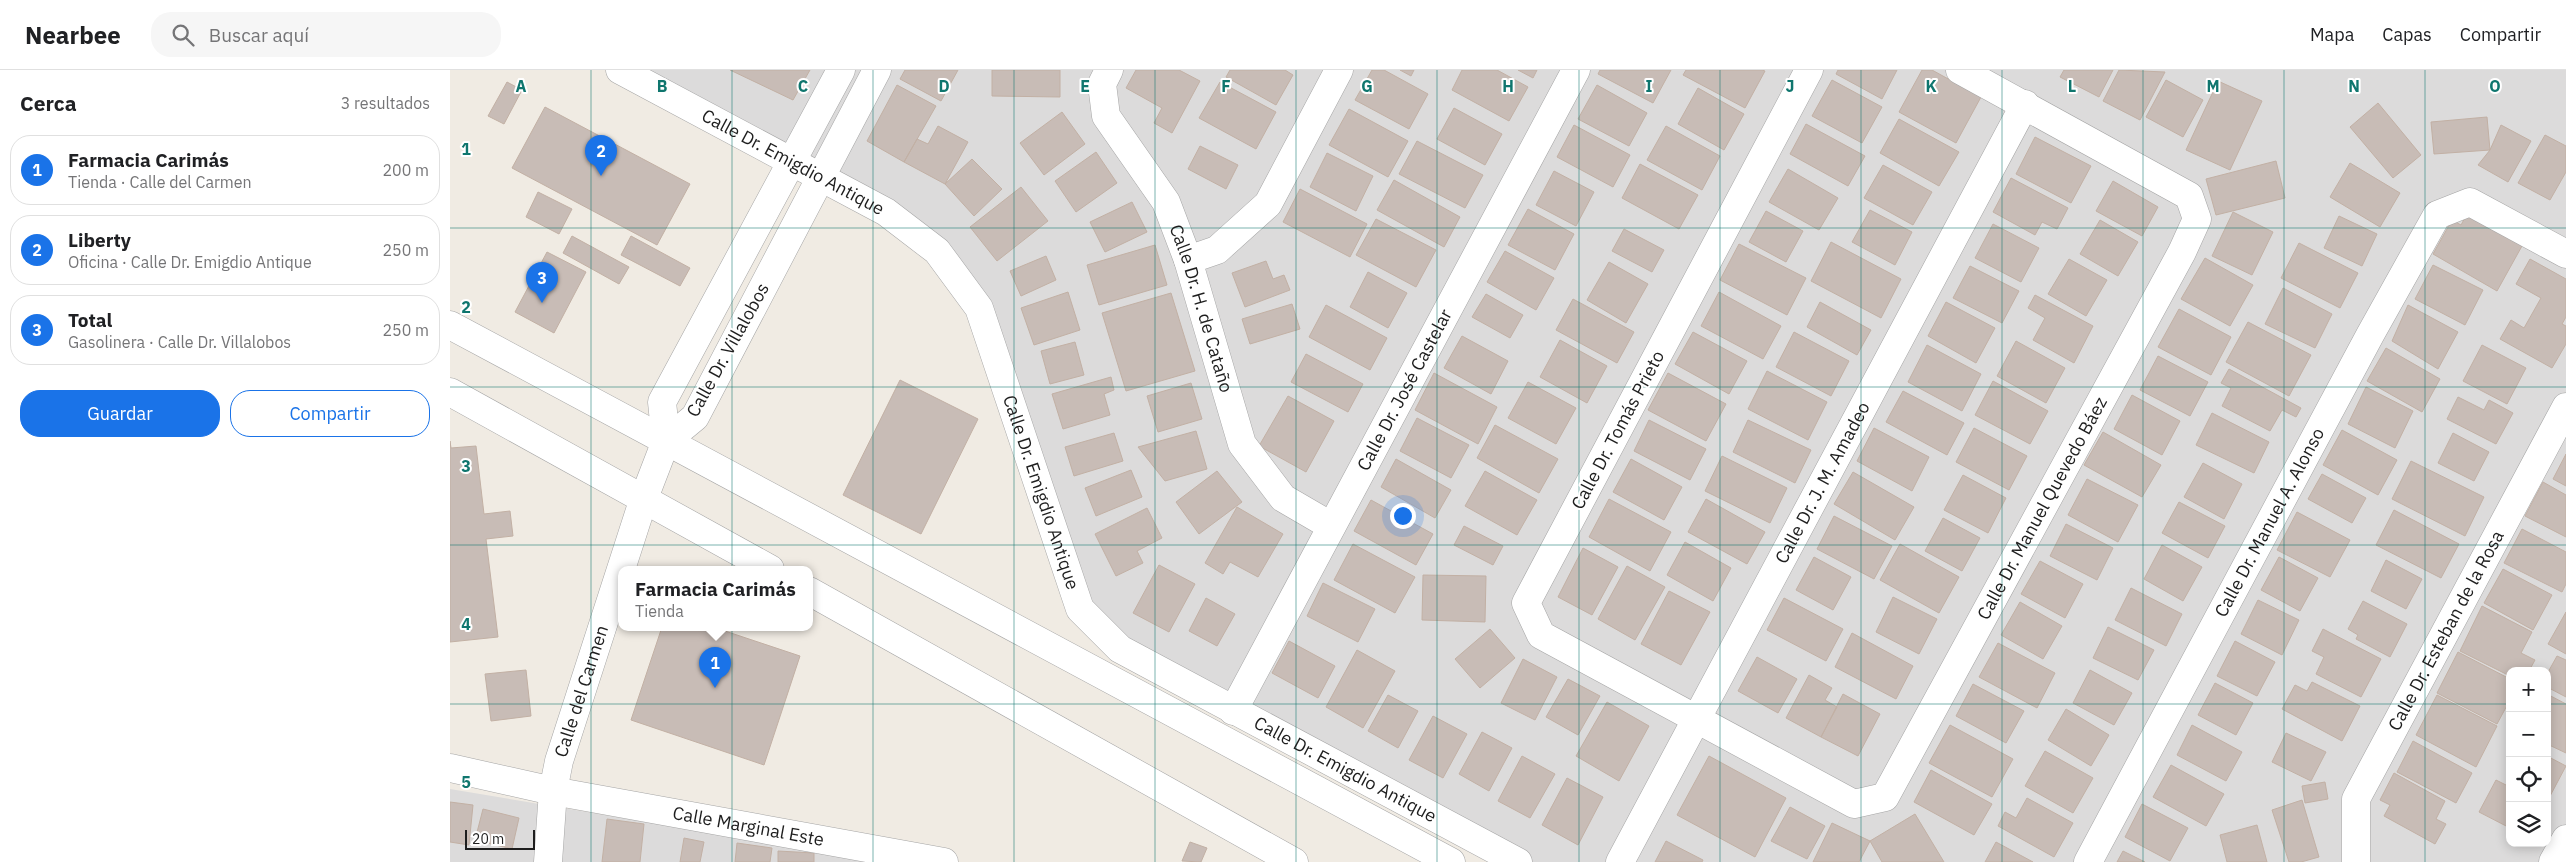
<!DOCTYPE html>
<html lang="es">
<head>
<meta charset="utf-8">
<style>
  :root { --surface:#fff; --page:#f6f6f6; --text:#202124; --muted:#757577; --line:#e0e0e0; --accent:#1a73e8 }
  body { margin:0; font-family:"IBM Plex Sans",sans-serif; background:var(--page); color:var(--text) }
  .controls { position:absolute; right:15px; bottom:15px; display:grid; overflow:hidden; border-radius:10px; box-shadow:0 2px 12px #0003 }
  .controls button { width:45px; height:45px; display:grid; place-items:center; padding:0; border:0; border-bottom:1px solid var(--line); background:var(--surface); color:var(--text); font:25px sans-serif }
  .scale { position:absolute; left:15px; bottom:12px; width:70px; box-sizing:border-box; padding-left:5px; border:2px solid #1e1e1e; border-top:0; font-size:14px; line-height:18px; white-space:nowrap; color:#1e1e1e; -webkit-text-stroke:4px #fff; paint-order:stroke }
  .you { position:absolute; left:952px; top:445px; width:18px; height:18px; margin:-12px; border:4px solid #fff; border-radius:50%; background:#1a73e8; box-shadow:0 0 0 8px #1a73e833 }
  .badge { display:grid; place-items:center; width:32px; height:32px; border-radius:50%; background:var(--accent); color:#fff; font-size:16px; font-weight:700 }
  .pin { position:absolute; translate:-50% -41px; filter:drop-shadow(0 1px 2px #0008) }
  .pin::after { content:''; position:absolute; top:26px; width:18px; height:15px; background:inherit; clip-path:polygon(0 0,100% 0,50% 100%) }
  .popup { position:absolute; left:168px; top:496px; width:195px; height:65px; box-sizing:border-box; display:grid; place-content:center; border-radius:10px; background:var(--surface); filter:drop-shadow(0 1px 4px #0005); font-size:16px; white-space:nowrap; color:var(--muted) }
  .popup b { font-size:19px; color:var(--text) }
  .popup::after { content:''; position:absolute; left:50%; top:100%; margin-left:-10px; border:10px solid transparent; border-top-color:var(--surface) }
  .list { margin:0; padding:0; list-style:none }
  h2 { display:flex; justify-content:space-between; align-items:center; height:65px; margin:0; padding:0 20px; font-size:21px }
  h2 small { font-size:16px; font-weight:400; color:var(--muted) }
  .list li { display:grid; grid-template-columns:32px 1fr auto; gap:15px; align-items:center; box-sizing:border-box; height:70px; margin:0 10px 10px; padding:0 10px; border:1px solid var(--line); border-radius:20px }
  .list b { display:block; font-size:19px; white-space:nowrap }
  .list p { margin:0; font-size:16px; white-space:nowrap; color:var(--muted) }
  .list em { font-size:16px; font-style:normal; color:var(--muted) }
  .actions { display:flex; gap:10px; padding:15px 20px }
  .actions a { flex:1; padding:11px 0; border:1px solid var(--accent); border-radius:20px; text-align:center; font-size:18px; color:var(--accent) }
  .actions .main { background:var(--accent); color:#fff }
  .icon { flex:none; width:28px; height:28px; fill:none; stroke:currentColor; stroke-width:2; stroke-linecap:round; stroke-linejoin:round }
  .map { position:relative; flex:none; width:2116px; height:792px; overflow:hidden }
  header { display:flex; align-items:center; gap:30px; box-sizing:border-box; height:70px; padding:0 25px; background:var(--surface); border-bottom:1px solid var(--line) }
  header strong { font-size:24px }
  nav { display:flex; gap:28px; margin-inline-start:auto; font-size:18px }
  .search { width:350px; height:45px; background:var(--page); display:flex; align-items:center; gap:12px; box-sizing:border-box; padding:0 18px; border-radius:20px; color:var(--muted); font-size:19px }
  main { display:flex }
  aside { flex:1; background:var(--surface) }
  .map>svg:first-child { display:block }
</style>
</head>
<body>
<header>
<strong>Nearbee</strong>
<div class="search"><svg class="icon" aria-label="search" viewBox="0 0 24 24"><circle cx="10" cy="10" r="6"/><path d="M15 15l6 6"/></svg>Buscar aquí</div>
<nav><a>Mapa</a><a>Capas</a><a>Compartir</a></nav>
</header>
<main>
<aside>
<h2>Cerca<small>3 resultados</small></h2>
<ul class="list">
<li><span class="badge">1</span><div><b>Farmacia Carimás</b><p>Tienda · Calle del Carmen</p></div><em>200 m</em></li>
<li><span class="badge">2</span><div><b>Liberty</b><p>Oficina · Calle Dr. Emigdio Antique</p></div><em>250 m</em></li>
<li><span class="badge">3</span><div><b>Total</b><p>Gasolinera · Calle Dr. Villalobos</p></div><em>250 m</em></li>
</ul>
<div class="actions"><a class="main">Guardar</a><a>Compartir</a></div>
</aside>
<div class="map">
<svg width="2116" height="792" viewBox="0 0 2116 792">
  <rect width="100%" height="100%" fill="#f0ebe3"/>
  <path fill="#dcdbdb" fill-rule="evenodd" d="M170,0H2116V792H1068L783,641L630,539L529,238L487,181ZM2060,601H2097V773H2060Z
    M0,719L125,740L434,792H0Z"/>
  <path fill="#c8bcb6" stroke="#c2b0a4" d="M280,0H360L343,30Z
    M455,0H508L491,31L450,9Z
    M542,0H610V27L542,26Z
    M686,0H729L750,11L722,63L704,53L712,38L676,18Z
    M780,0H835L843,5L826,35L776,7Z
    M922,0H934L978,24L959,59L905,30Z
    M950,0H964L961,6Z
    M1012,0H1047L1078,17L1059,51L1002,20Z
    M1068,0H1087L1083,8Z
    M1150,0H1221L1203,33L1148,4Z
    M1236,0H1312L1315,1L1295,38L1233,5Z
    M1388,0H1447L1432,29L1386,4Z
    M1472,0H1482L1531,27L1506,73L1449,42Z
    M1614,0H1663L1649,27L1610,7Z
    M1669,0L1715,2L1690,50L1653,31Z
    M1382,10L1432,37L1412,73L1362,46Z
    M1716,10L1753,30L1733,67L1696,47Z
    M1768,11L1812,31L1780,100L1736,80Z
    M57,12L72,20L54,54L38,46Z
    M770,12L826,42L806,79L749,48Z
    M447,15L486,36L454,92L417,71Z
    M1147,15L1197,43L1179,76L1128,49Z
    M1248,18L1294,44L1274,80L1228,54Z
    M1928,33L1971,85L1943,108L1900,57Z
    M95,37L240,114L207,175L62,98Z
    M1004,38L1052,64L1035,95L987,69Z
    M899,39L958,71L938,107L879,75Z
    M612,42L635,74L594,105L570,73Z
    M2037,47L2040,80L1984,84L1981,52Z
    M1449,49L1509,82L1489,116L1430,83Z
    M1356,54L1415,86L1398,116L1340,84Z
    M1124,55L1180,85L1163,117L1107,87Z
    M2051,55L2081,71L2058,112L2028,95L2040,80Z
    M488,56L518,72L495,114L454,92L467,69L478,74Z
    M1216,56L1270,86L1252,120L1197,90Z
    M2095,65L2116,76V102L2100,130L2068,113Z
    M1585,67L1641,96L1621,133L1566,104Z
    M967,71L1033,105L1015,138L949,104Z
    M750,76L788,95L776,119L738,99Z
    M646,82L667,113L626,142L605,111Z
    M877,83L923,106L906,141L860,117Z
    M522,89L552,119L524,146L495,114Z
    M1826,91L1835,128L1766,145L1756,109Z
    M1900,93L1950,123L1930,157L1880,127Z
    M1190,94L1248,125L1229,159L1172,128Z
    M1433,95L1482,122L1463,155L1414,128Z
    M1338,99L1388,128L1369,160L1319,132Z
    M1104,101L1144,122L1126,156L1086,135Z
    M1561,108L1618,138L1607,159L1592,152L1585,165L1543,142Z
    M944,110L1010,147L994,177L927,140Z
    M1663,111L1708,137L1692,166L1646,141Z
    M571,117L598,151L547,191L520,157Z
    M850,119L917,154L900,187L833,152Z
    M88,122L122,139L109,164L76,147Z
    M682,132L697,162L655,182L640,152Z
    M1078,139L1124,164L1105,200L1058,175Z
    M1420,140L1462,162L1445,195L1402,172Z
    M1316,141L1353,161L1336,192L1299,172Z
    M1783,142L1823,162L1802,205L1762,186Z
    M2017,144L2072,176L2047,221L1983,184L2002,150L2011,155Z
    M1889,146L1927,164L1912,196L1874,178Z
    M926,149L986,180L966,217L906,185Z
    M1650,150L1688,172L1668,206L1630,184Z
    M1543,154L1589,178L1571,212L1525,188Z
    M1174,159L1214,180L1202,202L1162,181Z
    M122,166L179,197L169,214L113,183Z
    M181,166L240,198L230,216L171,185Z
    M1381,172L1451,209L1431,248L1361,211Z
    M1849,173L1908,203L1890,238L1831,208Z
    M1289,174L1356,208L1337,245L1270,210Z
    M705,175L717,215L649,235L637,195Z
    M1055,181L1104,208L1086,240L1037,212Z
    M97,182L136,202L104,263L65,242Z
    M596,186L606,210L571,226L560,201Z
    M1755,188L1803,215L1780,256L1731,229Z
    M1619,189L1657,210L1636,246L1598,224Z
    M2080,189L2116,209V247L2112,254L2116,256V274L2102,298L2050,269L2061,250L2074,258L2091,228L2066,214Z
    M816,191L823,209L834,205L840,220L795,237L782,203Z
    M1159,192L1198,214L1176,253L1137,230Z
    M1983,195L2033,220L2015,255L1965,229Z
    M1520,196L1569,221L1552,253L1503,228Z
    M918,202L957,223L938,258L900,237Z
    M1833,218L1882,244L1865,278L1815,254Z
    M618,222L630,260L584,275L571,238Z
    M1269,222L1331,256L1313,289L1251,256Z
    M721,223L745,301L676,321L652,243Z
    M1036,224L1073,245L1060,268L1022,247Z
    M1585,225L1643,256L1624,293L1583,270L1595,248L1578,238Z
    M1123,229L1184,262L1167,293L1106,260Z
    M1370,232L1421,260L1407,285L1357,257Z
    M1496,232L1545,258L1526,293L1478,266Z
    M842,234L850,259L800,274L792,249Z
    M876,235L937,268L920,300L859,267Z
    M1958,235L2008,262L1988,299L1942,271Z
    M1729,239L1781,267L1761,305L1708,277Z
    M1798,252L1861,285L1839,326L1776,292Z
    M1243,262L1297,291L1279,324L1225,294Z
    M1344,262L1399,291L1381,326L1326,297Z
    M1012,266L1058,291L1041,324L994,298Z
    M1110,270L1157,296L1137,333L1090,307Z
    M1566,271L1615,298L1596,333L1547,306Z
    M625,272L634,305L600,314L591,281Z
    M1477,275L1531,304L1512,341L1458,312Z
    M2032,275L2076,298L2057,334L2013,311Z
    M1936,278L1990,309L1972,342L1917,311Z
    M856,284L913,314L898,342L841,312Z
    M1708,286L1758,312L1740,346L1690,320Z
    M1779,299L1851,338L1846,347L1832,340L1820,361L1772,336L1781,318L1771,313Z
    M1317,301L1377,332L1358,370L1298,339Z
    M984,303L1047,337L1028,374L965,340Z
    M1218,303L1276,334L1256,371L1198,340Z
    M661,307L664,320L654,324L660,345L613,359L602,324Z
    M450,310L528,349L471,464L393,425Z
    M1543,311L1598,341L1580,374L1525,345Z
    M1078,312L1126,338L1106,374L1058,348Z
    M741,313L752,349L708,362L697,326Z
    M1916,317L1963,341L1945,378L1898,354Z
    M1453,321L1514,353L1497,385L1436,352Z
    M1682,325L1730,351L1712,385L1664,359Z
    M838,326L884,351L856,402L809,376Z
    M2008,327L2034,340L2039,330L2063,343L2046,374L1997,349Z
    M1762,343L1819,372L1804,403L1746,375Z
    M967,348L1019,375L1001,408L950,381Z
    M1199,350L1256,379L1240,410L1184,381Z
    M1298,350L1361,380L1345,413L1283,382Z
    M1045,355L1108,389L1089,423L1027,388Z
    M1424,358L1479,387L1462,421L1407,391Z
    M1524,358L1577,386L1559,420L1506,392Z
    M1892,360L1947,390L1928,425L1873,395Z
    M746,361L757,399L715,411L688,377Z
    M1653,362L1711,395L1692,427L1634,395Z
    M664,363L673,391L624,406L615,377Z
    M2003,363L2039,382L2024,411L1988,393Z
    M0,371L1,378L26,376L34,444L60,441L63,466L36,469L48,567L0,572Z
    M2116,384V416L2103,409Z
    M1272,386L1337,418L1320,453L1255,421Z
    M946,389L1001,420L985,448L931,417Z
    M1181,389L1232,417L1214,450L1163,422Z
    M1961,391L2034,427L2015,466L1942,429Z
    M1753,393L1792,414L1774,449L1734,427Z
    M681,400L692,427L646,446L635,418Z
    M767,401L792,432L749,464L726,432Z
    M1035,401L1087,430L1067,465L1015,436Z
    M1403,402L1464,437L1445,470L1384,434Z
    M1872,404L1916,428L1902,453L1858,429Z
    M1513,405L1556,428L1538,463L1494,440Z
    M1637,409L1688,435L1668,472L1618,445Z
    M2093,412L2116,425V467L2075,446Z
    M1159,429L1221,462L1200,501L1139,467Z
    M1256,429L1315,462L1297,494L1238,462Z
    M921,430L983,464L966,495L904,461Z
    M1729,432L1775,456L1758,488L1712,463Z
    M787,437L833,464L808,507L780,492L773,504L755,493Z
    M697,438L712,468L687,481L693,493L666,506L645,464Z
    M1944,440L2009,474L1991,508L1926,475Z
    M1847,442L1900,470L1880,507L1827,480Z
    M1384,446L1442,476L1424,509L1367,479Z
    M1493,448L1530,468L1512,501L1475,481Z
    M1616,454L1663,478L1647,510L1600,486Z
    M1014,456L1053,476L1043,495L1004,475Z
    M2072,459L2116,482V514L2112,522L2054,493Z
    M1235,472L1281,498L1263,531L1217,505Z
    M903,474L965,507L945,543L884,510Z
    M1450,474L1509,507L1489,543L1430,510Z
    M1712,475L1752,497L1733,531L1694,509Z
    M1133,478L1168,497L1142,545L1108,527Z
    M1364,487L1401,507L1383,540L1346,520Z
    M1829,487L1868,508L1850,541L1811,520Z
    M1936,490L1972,509L1956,539L1921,521Z
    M1590,491L1633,514L1615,548L1571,524Z
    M709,495L745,514L719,562L683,543Z
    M1177,496L1215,517L1185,570L1148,549Z
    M2053,499L2102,525L2083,560L2034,533Z
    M973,505L1036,506L1035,552L972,550Z
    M873,513L925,539L908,572L857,546Z
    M1681,518L1732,544L1716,576L1665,550Z
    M1219,521L1260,542L1231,595L1191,574Z
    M1443,527L1487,549L1469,584L1426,562Z
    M756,528L785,544L767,576L739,561Z
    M1334,528L1393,559L1376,591L1317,560Z
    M1808,530L1849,550L1832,585L1791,564Z
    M1913,531L1957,554L1940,587L1906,569L1908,565L1898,559Z
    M1570,532L1612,556L1593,589L1551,565Z
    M2032,536L2082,562L2071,583L2085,590L2079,601H2060V606L2010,581Z
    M2116,542V584L2098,574Z
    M212,557H263L350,586L314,695L181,650Z
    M1658,557L1704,580L1688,610L1643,588Z
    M1040,559L1065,588L1030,618L1005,589Z
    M1873,559L1931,589L1911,627L1866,604L1874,587L1862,581Z
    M1402,563L1463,596L1446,629L1385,597Z
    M839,571L885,596L868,628L822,603Z
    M1785,571L1825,592L1807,626L1767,606Z
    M1548,573L1605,603L1587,638L1529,607Z
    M907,580L945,601L913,658L876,637Z
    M2008,582L2060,609V630L2047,654L1987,623Z
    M2107,586L2116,590V627L2097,617V604Z
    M1307,587L1347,609L1328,643L1288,621Z
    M1073,589L1107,607L1085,650L1051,633Z
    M76,600L81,646L41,651L35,604Z
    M1640,600L1682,623L1664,655L1623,633Z
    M1359,605L1382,618L1375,630L1387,637L1371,667L1336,648Z
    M1118,609L1150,626L1128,665L1096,647Z
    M1862,612L1910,636L1892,671L1832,639L1845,615L1857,621Z
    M1765,613L1803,633L1786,665L1748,645Z
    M1523,614L1574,641L1556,673L1506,646Z
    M1393,624L1430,644L1408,686L1371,667Z
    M2097,624L2116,634V683L2097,674Z
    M938,625L968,641L948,678L918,661Z
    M1987,625L2047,656L2026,697L1966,665Z
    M1157,632L1199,656L1169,711L1126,686Z
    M1616,639L1659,665L1641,696L1598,670Z
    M983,646L1017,664L993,708L959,690Z
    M1500,655L1563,689L1542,727L1479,693Z
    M1742,655L1792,682L1776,711L1727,685Z
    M1032,662L1062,678L1039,721L1009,704Z
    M1836,663L1876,682L1861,711L1822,692Z
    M1963,671L2022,703L2006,733L1947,702Z
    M1595,681L1643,708L1623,743L1575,716Z
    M1072,686L1105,704L1080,748L1048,731Z
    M1259,686L1336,728L1305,787L1227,745Z
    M2097,686L2116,696L2099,728L2097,727Z
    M1721,695L1774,724L1756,756L1703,727Z
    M1481,700L1542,734L1524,765L1464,732Z
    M1944,703L1995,731L1986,749L1996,754L1985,774L1934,746L1940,735L1930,730Z
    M1117,708L1153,727L1128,775L1092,755Z
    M2046,710L2060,717V758L2029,742Z
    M1875,712L1878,729L1855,733L1852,716Z
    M1577,728L1623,753L1604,787L1548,756L1555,742L1566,748Z
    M1852,730L1869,787L1851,792H1839L1822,740Z
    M0,732L23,735L19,775L0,772Z
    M1692,734L1738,758L1720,791L1675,767Z
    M1340,737L1375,756L1357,789L1321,771Z
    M33,739L69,748L62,779L25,770Z
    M1465,744L1494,792H1432L1420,771Z
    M157,749L194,754L190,792H152Z
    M1382,753L1420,771L1409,792H1363Z
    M1807,755L1817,792H1777L1770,765Z
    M234,768L254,772L250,792H230Z
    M1216,771L1253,790L1252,792H1205Z
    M740,772L757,778L751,792L732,791Z
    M1546,772L1583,792H1535Z
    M287,773L322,778L320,792H285Z
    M328,781L364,783V792H328Z
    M1673,781L1695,792H1667Z"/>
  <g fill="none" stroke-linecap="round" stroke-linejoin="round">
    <defs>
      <g id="minor">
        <path id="s1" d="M170,0L436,142L487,181L529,238L630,539L670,579L1068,792"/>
        <path id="s2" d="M659,0L652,14L656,46L716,132L738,190L792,374L833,428L881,456"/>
        <path id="s3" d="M1359,0L1076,533L1091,565L1404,734L1435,727L1732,182L1747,149L1739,126L1510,0"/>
        <path d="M738,190L767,180L818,134L889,0"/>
        <path d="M0,255L1001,792"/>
        <path d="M0,322L320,499"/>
        <path d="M216,371L212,332L391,0"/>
        <path d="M359,521L844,792"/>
        <path id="s4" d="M783,641L1126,0"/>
        <path id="s5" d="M0,698L103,721L494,792"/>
        <path id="s6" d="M98,792L103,721L109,691L194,428L216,371L245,347L427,0"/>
        <path id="s7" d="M1170,792L1575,34"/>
        <path id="s8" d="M1638,792L1920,265L1987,145L2020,132L2116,184"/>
        <path id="s9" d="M1906,792V729L2116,337"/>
        <path d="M2103,792L2116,769"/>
      </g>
    </defs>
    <use href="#minor" stroke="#a5a5a5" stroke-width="29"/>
    <use href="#minor" stroke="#fff" stroke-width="28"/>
  </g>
  <path fill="none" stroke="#0f766e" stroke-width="1" stroke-opacity="0.55" d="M141,0V792M282,0V792M423,0V792M564,0V792M705,0V792M846,0V792M987,0V792M1129,0V792M1270,0V792M1411,0V792M1552,0V792M1693,0V792M1834,0V792M1975,0V792M0,158H2116M0,317H2116M0,475H2116M0,634H2060M2097,634H2116"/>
  <g text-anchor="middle" stroke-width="4" stroke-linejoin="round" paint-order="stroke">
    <g font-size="18" fill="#1e1e1e" stroke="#fff">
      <text dy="6" stroke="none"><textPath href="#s1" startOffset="196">Calle Dr. Emigdio Antique</textPath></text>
      <text dy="6" stroke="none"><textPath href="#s2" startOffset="265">Calle Dr. H. de Cataño</textPath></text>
      <text transform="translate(278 280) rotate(-61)" y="6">Calle Dr. Villalobos</text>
      <text dy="6" stroke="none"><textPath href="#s4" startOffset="364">Calle Dr. José Castelar</textPath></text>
      <text transform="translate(1168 360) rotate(-62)" y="6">Calle Dr. Tomás Prieto</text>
      <text dy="6" stroke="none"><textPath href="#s7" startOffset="430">Calle Dr. J. M. Amadeo</textPath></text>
      <text dy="6" stroke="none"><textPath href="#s1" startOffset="631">Calle Dr. Emigdio Antique</textPath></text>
      <text dy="6" stroke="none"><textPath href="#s3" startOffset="1355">Calle Dr. Manuel Quevedo Báez</textPath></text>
      <text dy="6" stroke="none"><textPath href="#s8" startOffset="385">Calle Dr. Manuel A. Alonso</textPath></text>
      <text dy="6" stroke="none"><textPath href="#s9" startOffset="254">Calle Dr. Esteban de la Rosa</textPath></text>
      <text dy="6" stroke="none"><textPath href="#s6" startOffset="175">Calle del Carmen</textPath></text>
      <text dy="6" stroke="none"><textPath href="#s1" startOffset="1066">Calle Dr. Emigdio Antique</textPath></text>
      <text dy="6" stroke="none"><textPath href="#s5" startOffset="304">Calle Marginal Este</textPath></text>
    </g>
  </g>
  <g font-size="16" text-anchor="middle" font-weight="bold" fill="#0f766e" stroke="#fff" stroke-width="4" stroke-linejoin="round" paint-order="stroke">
    <text x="71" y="22">A</text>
    <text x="212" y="22">B</text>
    <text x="353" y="22">C</text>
    <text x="494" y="22">D</text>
    <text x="635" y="22">E</text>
    <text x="776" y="22">F</text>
    <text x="917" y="22">G</text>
    <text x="1058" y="22">H</text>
    <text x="1199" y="22">I</text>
    <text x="1340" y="22">J</text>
    <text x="1481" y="22">K</text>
    <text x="1622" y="22">L</text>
    <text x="1763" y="22">M</text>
    <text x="1904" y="22">N</text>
    <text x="2045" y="22">O</text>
    <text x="16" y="85">1</text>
    <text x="16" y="243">2</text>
    <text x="16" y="402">3</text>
    <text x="16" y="560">4</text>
    <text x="16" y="718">5</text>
  </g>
</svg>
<div class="controls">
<button>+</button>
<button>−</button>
<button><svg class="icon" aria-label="locate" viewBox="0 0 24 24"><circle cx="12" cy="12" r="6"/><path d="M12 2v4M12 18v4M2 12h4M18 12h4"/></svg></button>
<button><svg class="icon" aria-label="layers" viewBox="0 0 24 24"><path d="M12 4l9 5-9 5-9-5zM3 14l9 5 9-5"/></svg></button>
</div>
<div class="scale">20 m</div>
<div class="you"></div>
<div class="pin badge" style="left:265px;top:618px">1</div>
<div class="popup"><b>Farmacia Carimás</b>Tienda</div>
<div class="pin badge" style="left:151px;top:106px">2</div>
<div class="pin badge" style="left:92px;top:233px">3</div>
</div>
</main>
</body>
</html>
